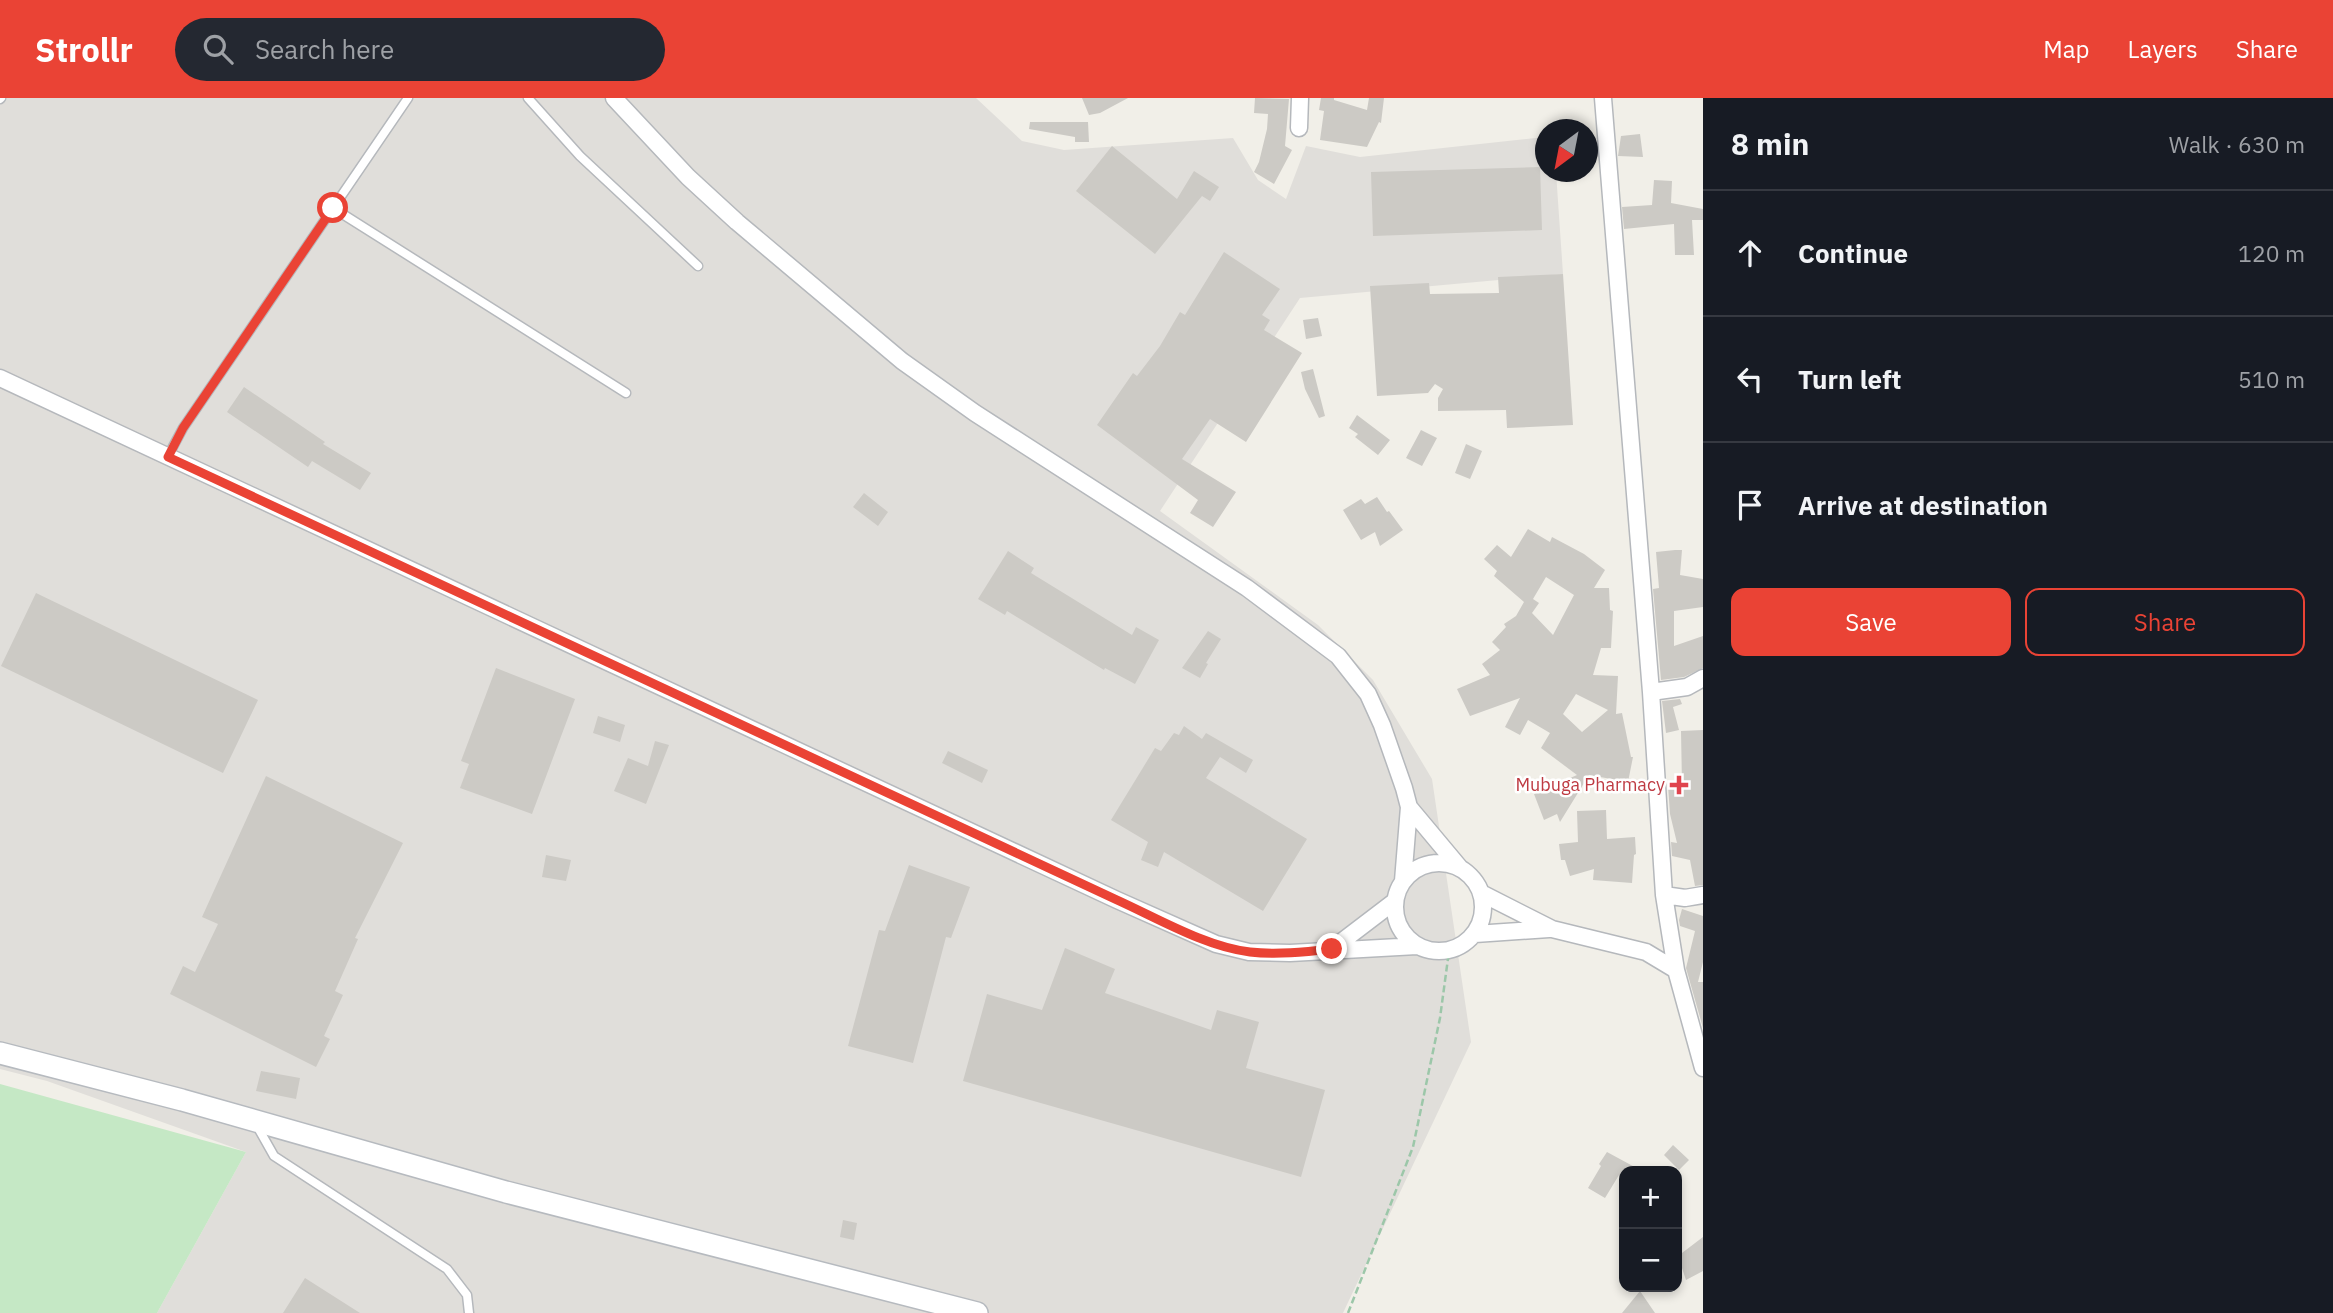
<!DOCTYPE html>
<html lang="en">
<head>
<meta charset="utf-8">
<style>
  :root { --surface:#171b24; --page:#242831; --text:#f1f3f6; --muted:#9ea1a6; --line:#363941; --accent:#ea4335 }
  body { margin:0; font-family:"IBM Plex Sans",sans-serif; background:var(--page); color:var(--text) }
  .controls { position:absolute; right:21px; bottom:21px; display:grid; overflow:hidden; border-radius:14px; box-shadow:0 4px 10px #0003 }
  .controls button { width:63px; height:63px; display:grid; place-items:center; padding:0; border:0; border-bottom:2px solid var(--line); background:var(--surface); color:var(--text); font:35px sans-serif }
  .compass { position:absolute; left:1535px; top:21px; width:63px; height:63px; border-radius:50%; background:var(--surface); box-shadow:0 4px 10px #0003; rotate:212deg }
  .stop { position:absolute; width:21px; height:21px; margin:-16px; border:5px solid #ea4335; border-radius:50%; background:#fff }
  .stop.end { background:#ea4335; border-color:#fff; box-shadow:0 2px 7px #0008 }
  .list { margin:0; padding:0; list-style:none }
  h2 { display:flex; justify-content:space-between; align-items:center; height:91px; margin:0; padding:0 28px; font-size:30px }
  h2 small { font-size:23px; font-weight:400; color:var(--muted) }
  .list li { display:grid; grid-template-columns:46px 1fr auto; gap:21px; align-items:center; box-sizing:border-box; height:126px; padding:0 28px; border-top:2px solid var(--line) }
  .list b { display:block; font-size:26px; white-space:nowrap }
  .list em { font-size:23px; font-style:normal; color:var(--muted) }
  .actions { display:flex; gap:14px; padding:21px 28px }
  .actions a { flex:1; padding:16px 0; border:2px solid var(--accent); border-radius:14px; text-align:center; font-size:24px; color:var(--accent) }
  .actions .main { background:var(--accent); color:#fff }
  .icon { flex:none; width:38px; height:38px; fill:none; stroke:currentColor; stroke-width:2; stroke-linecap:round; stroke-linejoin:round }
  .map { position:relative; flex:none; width:1703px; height:1215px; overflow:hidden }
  header { display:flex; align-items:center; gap:42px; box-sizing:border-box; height:98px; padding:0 35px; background:var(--accent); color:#fff }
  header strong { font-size:33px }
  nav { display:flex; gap:38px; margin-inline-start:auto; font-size:24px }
  .search { width:490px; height:63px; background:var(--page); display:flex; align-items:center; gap:18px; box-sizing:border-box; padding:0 24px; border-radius:38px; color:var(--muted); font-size:26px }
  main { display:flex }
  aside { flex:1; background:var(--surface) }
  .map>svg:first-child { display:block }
</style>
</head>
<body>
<header>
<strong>Strollr</strong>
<div class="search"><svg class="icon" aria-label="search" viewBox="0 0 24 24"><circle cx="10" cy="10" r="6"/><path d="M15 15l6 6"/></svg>Search here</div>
<nav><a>Map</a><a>Layers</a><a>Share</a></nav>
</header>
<main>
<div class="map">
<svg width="1703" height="1215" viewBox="0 0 1703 1215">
  <rect width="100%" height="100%" fill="#f1efe8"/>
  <path fill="#e0deda" d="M0,0H976L1022,43L1064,52L1233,40L1258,82L1286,101L1306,48L1360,59L1545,39L1546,74H1556L1563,176L1300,200L1160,413L1318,527L1373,582L1432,681L1471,944L1343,1215H157L246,1054L47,983L0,971Z"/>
  <path fill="#c5e8c5" d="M0,986L246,1054L157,1215H0Z"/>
  <path fill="#cccac5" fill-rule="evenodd" d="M1082,0H1128L1100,15L1089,17Z
    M1255,0L1289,1L1285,48L1292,52L1274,86L1254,74L1259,64L1267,31L1268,16L1254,15Z
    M1321,0H1334V2L1367,12L1369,0H1384L1381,25L1379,24L1367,49L1320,42L1324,13L1319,12Z
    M1030,24H1088L1089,44H1075V39L1029,31Z
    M1640,36L1643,59L1618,58L1621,38Z
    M1112,48L1177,101L1194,73L1219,89L1210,103L1202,98L1155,156L1076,93Z
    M1540,69L1542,132L1373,138L1371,74Z
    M1654,82L1672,83L1671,105L1703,111V122H1692L1694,157H1675L1674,126L1624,131L1622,109L1652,107Z
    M1224,154L1280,191L1262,217L1270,222L1264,232L1302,255L1246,344L1210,321L1182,361L1236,394L1213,429L1190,415L1198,402L1097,327L1133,275L1137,278L1160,248L1180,214L1185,217Z
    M1563,176L1573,327L1507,330L1506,312L1438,313V300L1443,291L1435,286L1428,295L1377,298L1370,188L1429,185L1430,196L1499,195L1498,179Z
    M1318,220L1322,238L1306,241L1303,222Z
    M1313,271L1325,318L1319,320L1305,291L1301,274Z
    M244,289L325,344L323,346L371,375L360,392L312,363L308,369L227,314Z
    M1357,317L1390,342L1378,357L1355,339L1358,336L1349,330Z
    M1421,332L1437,340L1422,368L1406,360Z
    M1466,346L1482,353L1470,381L1455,375Z
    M864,395L888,414L878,428L853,409Z
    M1377,399L1387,414L1389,413L1403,432L1380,448L1375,434L1361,442L1343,412L1361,401L1365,406Z
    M1528,431L1550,444L1552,439L1584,456L1605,472L1594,490H1609L1610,512L1613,513L1611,550H1601L1593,577L1618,578L1616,616L1622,615L1631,659H1633L1628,684L1589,677L1560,724L1557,716L1544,722L1534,696L1577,677L1541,650L1550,635L1528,622L1520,637L1505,629L1520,600L1470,618L1457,591L1490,577L1482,566L1500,552L1492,544L1506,529L1504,526L1516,518L1524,504L1494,478L1497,473L1484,461L1497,447L1511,459ZM1546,479L1574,497L1553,537L1532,515L1539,505L1533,501ZM1576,596L1608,612L1582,634L1563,616Z
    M1675,452H1682L1680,477L1703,481V509L1674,513V548L1703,538V570L1684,579L1661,582L1653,491L1659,490L1656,454Z
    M1008,453L1034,470L1031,475L1132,537L1136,529L1159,542L1135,586L1105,570L1104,572L1007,513L1005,517L978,501Z
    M36,495L258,602L223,675L1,568Z
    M1208,533L1221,541L1206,565L1208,566L1200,580L1182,570Z
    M496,570L575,601L532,716L460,690L469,666L461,663Z
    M1680,601L1682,606L1673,609L1679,632L1666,635L1662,603Z
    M598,618L625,627L620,644L593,635Z
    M1184,628L1202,641L1206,635L1253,662L1246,675L1220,659L1206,680L1307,741L1263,813L1164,754L1158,769L1141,762L1148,744L1111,722L1155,650L1161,653L1174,635L1179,637Z
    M1703,632V787L1695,788L1690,762L1672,758L1671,744L1677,745L1670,716L1668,687H1682L1681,633Z
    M655,643L669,647L646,706L614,693L628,660L648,668Z
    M948,653L988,672L982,685L942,665Z
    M266,678L403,745L355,840L358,841L335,893L343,897L324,938L330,941L316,969L170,896L183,868L195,874L218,826L202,819Z
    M1606,712L1607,741L1635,739L1636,756L1634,757L1632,785L1593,782L1594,771L1570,778L1565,762H1561L1559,746L1578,744L1577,713Z
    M546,757L571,762L566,783L542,779Z
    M909,767L970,789L951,840L946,839L913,965L848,948L879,832L885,833Z
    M1682,811L1703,818V864L1698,884H1703V930L1686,870L1695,833L1680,828L1679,822Z
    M1065,850L1115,871L1105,895L1211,932L1217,912L1259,924L1246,970L1325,992L1301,1079L963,983L987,896L1042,912Z
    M261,973L300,980L296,1001L256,993Z
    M1673,1047L1689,1062L1679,1072L1664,1057Z
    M1607,1054L1642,1073H1624V1080L1619,1077L1605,1100L1588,1090L1601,1068L1599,1066Z
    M843,1122L857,1125L854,1142L840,1139Z
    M1703,1139V1173L1686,1182L1678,1158Z
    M305,1180L360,1215H283Z
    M1640,1193L1655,1215H1622Z"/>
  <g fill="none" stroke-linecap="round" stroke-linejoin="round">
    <defs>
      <path id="service" d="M528,0L580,58L698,168
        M0,1L1,0
        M333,110L626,295
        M168,358L183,330L408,0
        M257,1028L274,1058L447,1171L467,1197L469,1215"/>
      <path id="minor" d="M614,0L688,79L737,124L902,263L975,315L1247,490L1338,558L1368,596L1382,627L1404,690L1409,709L1403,783
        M1603,0L1651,594L1664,797L1676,872L1703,970
        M1299,30L1300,0
        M0,280L1117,802L1216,846L1249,854L1290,855L1417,848
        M1651,594L1687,589L1703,580
        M1409,709L1460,770
        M1395 809a44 44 0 1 1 88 0a44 44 0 1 1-88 0Z
        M1481,795L1552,831L1646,854L1676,872
        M1664,797L1685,800L1703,797
        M1475,836L1549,831
        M1332,851L1395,803"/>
      <path id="secondary" d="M0,955L182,1002L506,1094L977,1215"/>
    </defs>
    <use href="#service" stroke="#b5b8bc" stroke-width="11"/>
    <use href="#minor" stroke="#b5b8bc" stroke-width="19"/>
    <use href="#secondary" stroke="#b6babf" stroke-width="24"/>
    <path stroke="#9cc7a9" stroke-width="2.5" stroke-dasharray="7 3.5" stroke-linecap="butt" d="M1348,1215L1413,1049L1440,920L1449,853"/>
    <use href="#service" stroke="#fff" stroke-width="8"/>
    <use href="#minor" stroke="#fff" stroke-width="16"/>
    <use href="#secondary" stroke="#fff" stroke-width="21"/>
  </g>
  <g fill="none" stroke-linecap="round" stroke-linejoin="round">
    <path stroke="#ea4335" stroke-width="9" d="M333,110L183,330L168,359L1117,802C1157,820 1206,849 1250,854C1276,857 1305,854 1332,851"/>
  </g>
  <path fill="#e0444e" stroke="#fff" stroke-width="2.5" d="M1675.5 676.5h7v7h7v7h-7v7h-7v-7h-7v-7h7z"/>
  <g text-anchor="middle" stroke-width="5" stroke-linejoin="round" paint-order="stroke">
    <g font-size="18" fill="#be3a42" stroke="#fff" text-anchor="end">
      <text x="1665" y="693">Mubuga Pharmacy</text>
    </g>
  </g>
</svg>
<div class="controls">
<button>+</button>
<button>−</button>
</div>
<svg class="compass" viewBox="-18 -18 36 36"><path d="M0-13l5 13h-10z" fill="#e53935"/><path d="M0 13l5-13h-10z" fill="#9ea1a6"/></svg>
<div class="stop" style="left:333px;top:110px"></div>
<div class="stop end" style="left:1332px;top:851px"></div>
</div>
<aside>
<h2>8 min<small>Walk · 630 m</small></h2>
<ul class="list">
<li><svg class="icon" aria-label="ahead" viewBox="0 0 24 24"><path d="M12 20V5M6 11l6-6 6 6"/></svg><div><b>Continue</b></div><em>120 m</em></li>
<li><svg class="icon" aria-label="left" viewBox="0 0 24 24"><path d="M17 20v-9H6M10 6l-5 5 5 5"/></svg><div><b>Turn left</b></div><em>510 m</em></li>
<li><svg class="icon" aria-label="arrive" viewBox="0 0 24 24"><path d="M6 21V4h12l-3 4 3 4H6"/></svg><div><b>Arrive at destination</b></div></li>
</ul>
<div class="actions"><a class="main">Save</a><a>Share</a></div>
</aside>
</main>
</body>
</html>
